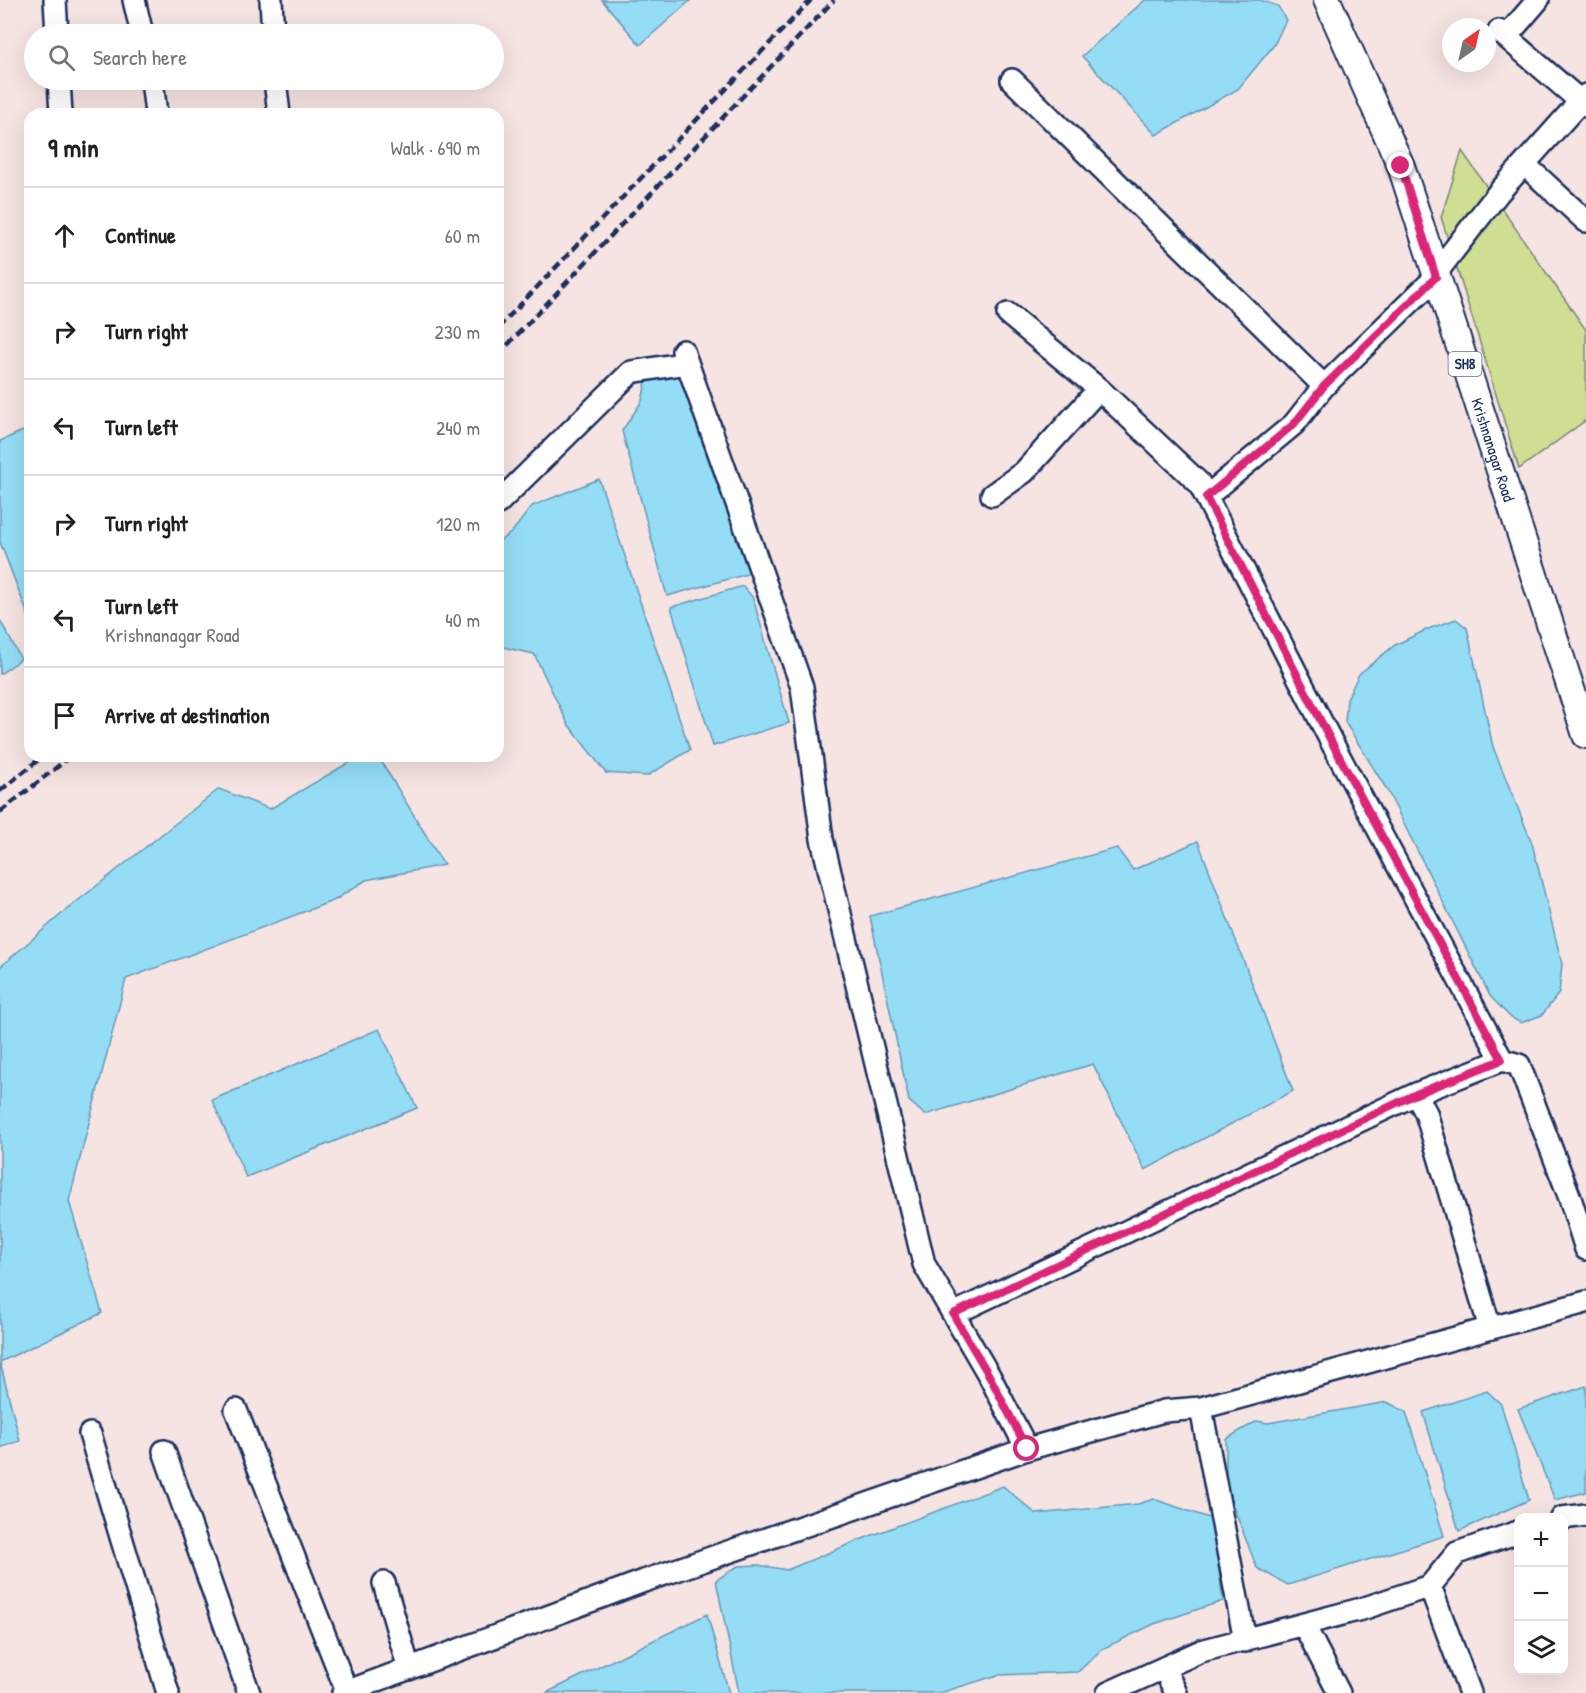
<!DOCTYPE html>
<html lang="en">
<head>
<meta charset="utf-8">
<style>
  :root { --surface:#fff; --page:#f6f6f6; --text:#202124; --muted:#757577; --line:#e0e0e0 }
  body { margin:0; font-family:"Patrick Hand",sans-serif; background:var(--page); color:var(--text) }
  .controls { position:absolute; right:18px; bottom:18px; display:grid; overflow:hidden; border-radius:12px; box-shadow:0 6px 24px #0002 }
  .controls button { width:54px; height:54px; display:grid; place-items:center; padding:0; border:0; border-bottom:2px solid var(--line); background:var(--surface); color:var(--text); font:30px sans-serif }
  .compass { position:absolute; left:1442px; top:18px; width:54px; height:54px; border-radius:50%; background:var(--surface); box-shadow:0 6px 24px #0002; rotate:34deg }
  .stop { position:absolute; width:18px; height:18px; margin:-14px; border:4px solid #db2777; border-radius:50%; background:#fff }
  .stop.end { background:#db2777; border-color:#fff; box-shadow:0 2px 6px #0008 }
  .list { margin:0; padding:0; list-style:none }
  h2 { display:flex; justify-content:space-between; align-items:center; height:78px; margin:0; padding:0 24px; font-size:26px }
  h2 small { font-size:20px; font-weight:400; color:var(--muted) }
  .list li { display:grid; grid-template-columns:39px 1fr auto; gap:18px; align-items:center; box-sizing:border-box; height:96px; padding:0 24px; border-top:2px solid var(--line) }
  .list b { display:block; font-size:22px; white-space:nowrap }
  .list p { margin:0; font-size:20px; white-space:nowrap; color:var(--muted) }
  .list em { font-size:20px; font-style:normal; color:var(--muted) }
  .icon { flex:none; width:33px; height:33px; fill:none; stroke:currentColor; stroke-width:2; stroke-linecap:round; stroke-linejoin:round }
  .map { position:relative; flex:none; width:1586px; height:1693px; overflow:hidden }
  .search { position:absolute; background:var(--surface); box-shadow:0 6px 24px #0002; left:24px; top:24px; width:480px; height:66px; display:flex; align-items:center; gap:15px; box-sizing:border-box; padding:0 21px; border-radius:33px; color:var(--muted); font-size:22px }
  .panel { position:absolute; background:var(--surface); box-shadow:0 6px 24px #0002; left:24px; top:108px; width:480px; height:654px; border-radius:18px }
  .map>svg:first-child { display:block }
</style>
</head>
<body>
<div class="map">
<svg width="1586" height="1693" viewBox="0 0 1586 1693">
  <rect width="100%" height="100%" fill="#f6e4e2"/>
  <filter id="ink" filterUnits="userSpaceOnUse"><feTurbulence type="fractalNoise" baseFrequency=".0167" numOctaves="2"/><feDisplacementMap in="SourceGraphic" scale="12" xChannelSelector="R" yChannelSelector="G"/><feConvolveMatrix kernelMatrix="1 2 1 2 8 2 1 2 1" color-interpolation-filters="sRGB"/></filter>
  <g filter="url(#ink)">
    <path fill="#cfde92" stroke="#758678" stroke-width="1.5" d="M1462,151L1586,330V420L1519,469L1441,217Z"/>
    <path fill="#94ddf5" stroke="#6497b9" stroke-width="1.5" d="M602,0H691L640,45Z
      M1145,0H1260L1278,6L1286,20L1274,45L1238,89L1156,135L1082,56Z
      M680,373L751,573L667,596L622,431L642,401L647,377Z
      M30,428V620L0,542V441Z
      M599,479L690,750L647,776L606,773L568,724L534,654L498,646V542L512,532L532,506Z
      M743,586L753,598L789,723L713,746L671,607Z
      M1456,619L1467,628L1493,747L1532,843L1562,964L1559,993L1542,1015L1521,1023L1510,1017L1490,996L1387,790L1345,722L1347,699L1359,674L1395,645L1428,629Z
      M0,620L21,659L0,674Z
      M360,756H378L444,865L366,880L335,900L126,979L69,1201L102,1313L0,1362V967L65,911L219,789L270,809Z
      M1198,841L1293,1091L1145,1170L1093,1064L925,1115L909,1101L870,916L1117,848L1133,870Z
      M379,1029L417,1108L246,1177L212,1100Z
      M0,1362L20,1441L0,1448Z
      M1586,1386V1492L1555,1500L1518,1409Z
      M1487,1391L1501,1404L1529,1500L1459,1531L1423,1412Z
      M1387,1402L1406,1412L1444,1536L1288,1585L1257,1568L1226,1488V1439L1257,1421L1268,1423Z
      M1003,1486L1036,1514L1138,1504L1154,1499L1212,1519L1223,1601L1154,1624L1102,1649L1078,1672L998,1675L940,1693H739L716,1580L738,1566L758,1565L787,1570L857,1541Z
      M707,1614L729,1693H546Z"/>
    <g fill="none" stroke-linecap="round" stroke-linejoin="round">
      <defs>
        <path id="minor" d="M55,0L57,34
          M134,0L142,34
          M271,0L273,34
          M1499,31L1586,106
          M1506,37L1538,0
          M59,80L61,114
          M152,80L156,114
          M275,80L279,114
          M1012,80L1324,386
          M1524,164L1586,221
          M1008,314L1099,389L1199,483L1331,741L1502,1060L1519,1065L1570,1198L1586,1249
          M683,351L802,687L822,839L924,1264L990,1377L1027,1449
          M992,495L1024,472L1099,389
          M1206,497L1294,424L1324,386L1436,277V273L1499,192L1586,95
          M498,503L631,372L687,363
          M1416,1094L1426,1113L1490,1328
          M953,1314L1416,1094L1502,1060
          M1201,1408L1245,1641
          M236,1410L347,1692
          M90,1434L168,1693
          M164,1451L249,1693
          M1562,1518L1586,1515
          M384,1583L409,1669
          M1430,1586L1470,1693
          M1304,1625L1339,1693
          M1164,1668L1176,1693
          M343,1693L644,1581L1027,1449L1164,1411L1201,1408L1586,1302
          M1108,1693L1201,1651L1365,1608L1430,1586L1457,1553L1518,1532"/>
        <g id="major">
          <path id="s1" d="M1327,0L1401,166L1586,735"/>
        </g>
      </defs>
      <use href="#minor" stroke="#1b2f5e" stroke-width="26"/>
      <use href="#major" stroke="#1b2f5e" stroke-width="30"/>
      <use href="#minor" stroke="#fff" stroke-width="21"/>
      <use href="#major" stroke="#fff" stroke-width="26"/>
      <path stroke="#1b2f5e" stroke-width="4.5" stroke-dasharray="9 4.5" stroke-linecap="butt" d="M498,328L811,0
        M498,355L834,0
        M0,791L43,756
        M0,812L71,756"/>
    </g>
  </g>
  <g fill="none" stroke-linecap="round" stroke-linejoin="round" filter="url(#ink)">
    <path stroke="#db2777" stroke-width="8" d="M1027,1449L990,1377L953,1314L1416,1094L1502,1060L1331,741L1206,497L1294,424L1324,386L1436,277L1401,166"/>
  </g>
  <g text-anchor="middle" stroke-width="5" stroke-linejoin="round" paint-order="stroke">
    <rect fill="#fff" stroke="#5f6d8e" stroke-width="1.5" x="1448.5" y="352" width="33" height="24" rx="4.5"/>
    <g font-size="15" font-weight="bold" fill="#1b2f5e">
      <text x="1465" y="369">SH8</text>
    </g>
    <g font-size="16" fill="#1b2f5e" stroke="#fff">
      <text dy="6" stroke="none"><textPath href="#s1" startOffset="480">Krishnanagar Road</textPath></text>
    </g>
  </g>
</svg>
<div class="controls">
<button>+</button>
<button>−</button>
<button><svg class="icon" aria-label="layers" viewBox="0 0 24 24"><path d="M12 4l9 5-9 5-9-5zM3 14l9 5 9-5"/></svg></button>
</div>
<svg class="compass" viewBox="-18 -18 36 36"><path d="M0-13l5 13h-10z" fill="#e53935"/><path d="M0 13l5-13h-10z" fill="#757577"/></svg>
<div class="stop" style="left:1027px;top:1449px"></div>
<div class="stop end" style="left:1401px;top:166px"></div>
<div class="search"><svg class="icon" aria-label="search" viewBox="0 0 24 24"><circle cx="10" cy="10" r="6"/><path d="M15 15l6 6"/></svg>Search here</div>
<section class="panel">
<h2>9 min<small>Walk · 690 m</small></h2>
<ul class="list">
<li><svg class="icon" aria-label="ahead" viewBox="0 0 24 24"><path d="M12 20V5M6 11l6-6 6 6"/></svg><div><b>Continue</b></div><em>60 m</em></li>
<li><svg class="icon" aria-label="right" viewBox="0 0 24 24"><path d="M7 20v-9h11M14 6l5 5-5 5"/></svg><div><b>Turn right</b></div><em>230 m</em></li>
<li><svg class="icon" aria-label="left" viewBox="0 0 24 24"><path d="M17 20v-9H6M10 6l-5 5 5 5"/></svg><div><b>Turn left</b></div><em>240 m</em></li>
<li><svg class="icon" aria-label="right" viewBox="0 0 24 24"><path d="M7 20v-9h11M14 6l5 5-5 5"/></svg><div><b>Turn right</b></div><em>120 m</em></li>
<li><svg class="icon" aria-label="left" viewBox="0 0 24 24"><path d="M17 20v-9H6M10 6l-5 5 5 5"/></svg><div><b>Turn left</b><p>Krishnanagar Road</p></div><em>40 m</em></li>
<li><svg class="icon" aria-label="arrive" viewBox="0 0 24 24"><path d="M6 21V4h12l-3 4 3 4H6"/></svg><div><b>Arrive at destination</b></div></li>
</ul>
</section>
</div>
</body>
</html>
